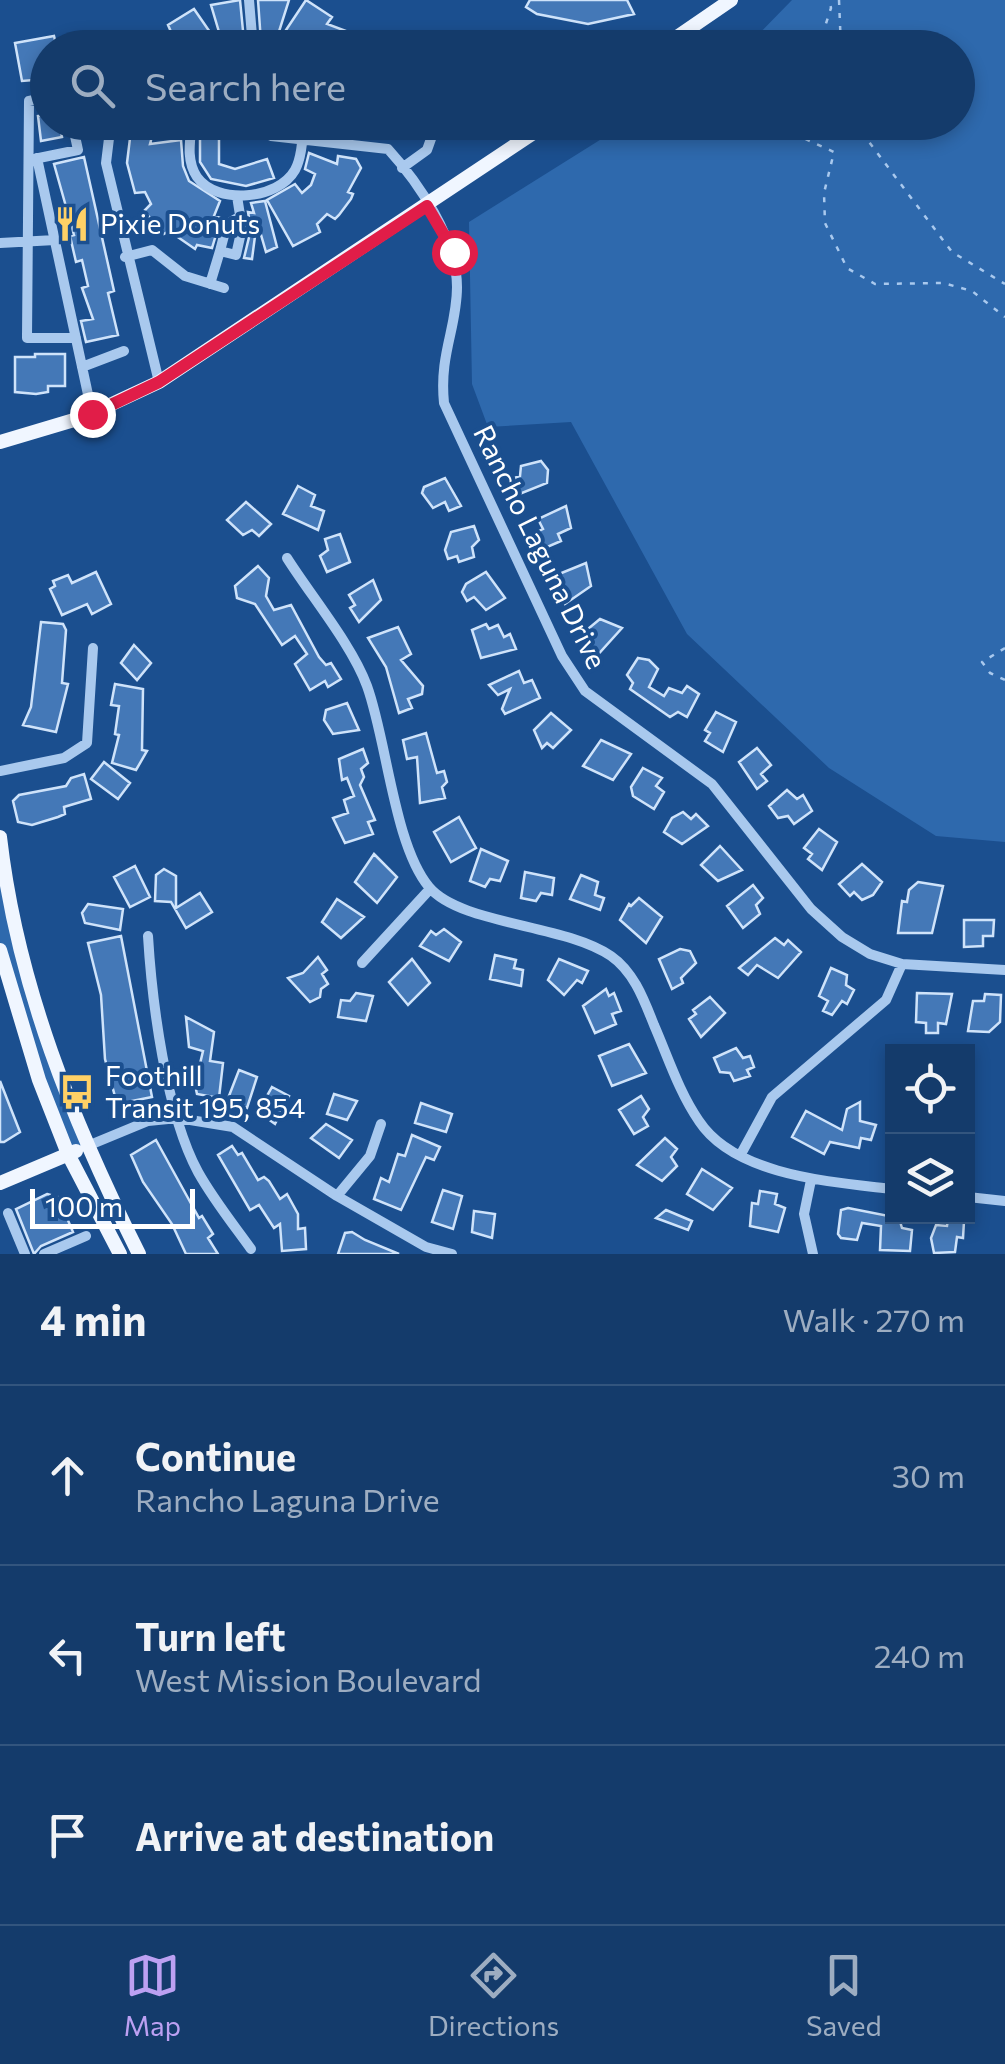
<!DOCTYPE html>
<html lang="en">
<head>
<meta charset="utf-8">
<style>
  :root { --surface:#143b6b; --page:#1d4271; --text:#f1f3f6; --muted:#9dadc1; --line:#33557e; --accent:#bca0f2 }
  body { margin:0; font-family:Commissioner,sans-serif; background:var(--page); color:var(--text) }
  .controls { position:absolute; right:30px; bottom:30px; display:grid; overflow:hidden; border-radius:0px; box-shadow:0 5px 15px #0003 }
  .controls button { width:90px; height:90px; display:grid; place-items:center; padding:0; border:0; border-bottom:2px solid var(--line); background:var(--surface); color:var(--text); font:50px sans-serif }
  .scale { position:absolute; left:30px; bottom:25px; width:165px; box-sizing:border-box; padding-left:10px; border:5px solid #fff; border-top:0; font-size:28px; line-height:35px; white-space:nowrap; color:#fff; -webkit-text-stroke:8px #1b4f8f; paint-order:stroke }
  .stop { position:absolute; width:30px; height:30px; margin:-22px; border:8px solid #e11d48; border-radius:50%; background:#fff }
  .stop.end { background:#e11d48; border-color:#fff; box-shadow:0 2px 10px #0008 }
  .list { margin:0; padding:0; list-style:none }
  h2 { display:flex; justify-content:space-between; align-items:center; height:130px; margin:0; padding:0 40px; font-size:42px }
  h2 small { font-size:32px; font-weight:400; color:var(--muted) }
  .list li { display:grid; grid-template-columns:65px 1fr auto; gap:30px; align-items:center; box-sizing:border-box; height:180px; padding:0 40px; border-top:2px solid var(--line) }
  .list b { display:block; font-size:38px; white-space:nowrap }
  .list p { margin:0; font-size:32px; white-space:nowrap; color:var(--muted) }
  .list em { font-size:32px; font-style:normal; color:var(--muted) }
  .icon { flex:none; width:55px; height:55px; fill:none; stroke:currentColor; stroke-width:2; stroke-linecap:round; stroke-linejoin:round }
  .map { position:relative; flex:none; width:1005px; height:1254px; overflow:hidden }
  .search { position:absolute; background:var(--surface); box-shadow:0 5px 15px #0003; left:30px; right:30px; top:30px; height:110px; display:flex; align-items:center; gap:25px; box-sizing:border-box; padding:0 35px; border-radius:55px; color:var(--muted); font-size:38px }
  .sheet { height:670px; background:var(--surface) }
  nav { display:flex; justify-content:space-around; align-items:center; box-sizing:border-box; height:140px; border-top:2px solid var(--line); background:var(--surface); font-size:28px; color:var(--muted) }
  nav a { display:grid; justify-items:center; gap:5px }
  nav .on { color:var(--accent) }
  .map>svg:first-child { display:block }
</style>
</head>
<body>
<div class="map">
<svg width="1005" height="1254" viewBox="0 0 1005 1254">
  <rect width="100%" height="100%" fill="#1b4f8f"/>
  <path fill="#2e69ad" d="M792,0H1005V842L936,836L829,768L687,634L571,422L488,427L472,384L469,222L627,123L958,122V48L746,47Z
    M0,846L13,919L82,1146L70,1150L21,1014L0,942Z"/>
  <path fill="#4478b7" stroke="#cfe3fa" stroke-width="2.5" d="M240,0L244,41L222,42L211,5Z
    M258,0H289L276,41L261,42Z
    M306,0L332,17L327,24L346,31L355,48H274Z
    M530,0H627L634,14L588,24L537,14L526,7Z
    M194,9L221,48H184L172,34L168,25Z
    M54,36L57,48H48L46,79L22,81L15,43Z
    M48,114V122H59L62,137L41,141L38,116Z
    M316,122L393,123V134L316,131Z
    M137,129L153,133L150,144L181,140L183,166L189,181L220,201L214,216L221,218L212,248L197,245L195,249L169,231L164,234L144,211L151,204L145,192L135,193L127,163L131,130Z
    M200,132L219,133V164L235,169L267,159L274,178L246,186L211,179L200,162Z
    M309,153L337,164L338,156L356,159L361,168L348,192L353,194L351,199L339,215L335,219L327,214L317,224L320,232L293,246L267,200L295,184L302,193L311,185L315,174L305,169Z
    M84,157L114,291L108,293L118,335L86,342L81,321L93,319L82,288L88,286L82,260L76,262L70,236L74,235L54,164Z
    M265,201L277,247L266,252L257,221L252,259L244,258L251,229L248,212L254,213L251,203Z
    M35,354H65V386H48V392L36,394L15,392V357H35Z
    M541,461L548,470L547,483L517,495L514,478L520,476L521,466Z
    M445,478L461,506L449,511L445,502L433,508L422,493L424,487Z
    M298,486L315,495L311,506L324,511L318,530L283,514Z
    M246,502L271,524L259,536L252,530L243,535L227,520Z
    M566,506L571,528L558,534L561,541L545,548L537,532L543,529L538,519Z
    M474,526L479,540L472,547L474,557L459,562L457,556L448,559L445,550L451,532Z
    M340,534L350,562L327,572L320,556L328,550L325,539Z
    M586,563L591,586L565,604L558,589L564,587L559,574Z
    M258,566L269,578L266,596L274,610L291,605L319,657L326,665L331,663L341,679L328,687L325,681L310,690L295,664L307,654L295,636L282,645L255,604L237,598L235,586Z
    M96,572L111,604L92,614L87,604L62,615L50,589L55,586L53,581L68,575L72,583Z
    M486,572L505,598L486,610L474,597L467,601L462,592L466,584Z
    M373,580L381,600L359,622L350,608L355,605L349,595Z
    M600,619L622,628L593,660L579,643L587,637L583,633Z
    M41,622L63,624L66,630L62,683L68,684L56,732L23,725L31,707Z
    M486,624L489,629L498,625L504,637L510,634L516,649L481,658L472,630Z
    M398,627L411,654L401,660L423,686L422,694L408,699L412,708L399,713L386,667L368,638Z
    M134,645L151,663L137,680L121,663Z
    M638,658L649,660L658,669L649,687L664,696L669,688L682,693L687,686L699,694L687,717L678,712L670,717L630,689L633,683L627,675Z
    M519,671L524,683L532,680L540,698L505,714L502,709L510,689L498,695L489,685Z
    M115,684L143,689L142,750L147,751L136,770L112,763L119,735L115,734L119,706L111,705Z
    M347,703L359,730L333,734L324,720L326,710Z
    M716,712L736,722L723,752L705,741L710,733L705,730Z
    M551,713L571,730L553,748L547,743L542,748L534,730Z
    M426,733L437,773L444,771L447,782L442,787L445,798L420,803L417,757L407,759L403,740Z
    M601,740L631,754L613,780L583,766Z
    M757,748L771,765L761,774L767,781L757,789L739,762Z
    M363,749L368,763L361,769L364,777L360,785L375,820L368,822L373,834L345,843L333,818L348,813L344,800L354,796L347,778L342,780L339,759Z
    M104,762L130,783L118,799L91,779Z
    M643,768L662,778L656,786L664,792L654,809L633,796L631,787Z
    M84,774L91,799L64,807L65,814L58,817L32,825L18,822L13,801L19,795L66,786L71,778Z
    M787,790L797,799L803,795L812,811L794,824L788,816L778,818L769,806Z
    M683,812L691,819L696,814L708,826L682,844L664,832L672,818Z
    M459,817L476,848L451,862L434,832Z
    M819,829L837,842L822,870L808,859L812,854L804,848Z
    M720,846L742,870L718,881L701,865Z
    M481,849L508,861L500,881L490,879L485,887L470,881Z
    M374,854L397,877L377,903L355,882Z
    M862,864L882,882L873,895L862,900L854,892L850,896L839,884Z
    M135,866L150,897L130,907L114,877Z
    M164,869L176,876V908L200,893L212,912L186,928L171,902L155,901L156,875Z
    M525,872L554,878L552,895L541,893L536,901L521,898Z
    M581,875L598,882L595,895L604,898L600,910L570,899Z
    M918,882L943,886L932,933H898L902,901L907,902L909,890Z
    M753,885L763,898L756,905L760,914L743,928L727,906Z
    M639,898L662,917L646,943L620,920L629,904L631,906Z
    M337,899L364,917L341,938L322,922Z
    M88,904L123,909L120,930L85,923L82,913Z
    M964,920H994L993,936H983V946L964,947Z
    M444,929L461,942L449,961L420,946L431,931L436,935Z
    M121,936L152,1097L117,1104L105,1059L101,995L88,943Z
    M775,938L784,945L788,940L801,952L778,978L757,965L748,975L739,968Z
    M680,949L690,951L696,963L681,978L683,983L672,989L659,959Z
    M495,955L516,960L514,968L523,970L521,986L490,979Z
    M318,957L327,970L322,974L328,984L321,989L320,997L310,1002L288,978L303,973Z
    M412,959L430,983L408,1005L389,982Z
    M559,959L588,971L582,983L577,980L564,995L548,980Z
    M831,968L847,975L846,985L854,990L847,1004L842,1001L832,1015L823,1011L828,1001L819,996Z
    M606,989L609,996L614,993L621,1011L612,1014L616,1024L595,1033L583,1006Z
    M356,993L373,996L366,1021L338,1017L341,1000L350,1001Z
    M917,993L952,994L946,1024L938,1023V1033H926V1023L916,1022Z
    M985,994L1001,995L1000,1022L989,1032L968,1031L973,1001H984Z
    M710,997L725,1013L701,1037L689,1019L696,1014L693,1010Z
    M186,1017L214,1032L210,1061L223,1063L219,1098L197,1094L195,1085L203,1051L189,1047Z
    M629,1044L646,1073L612,1086L599,1056Z
    M736,1048L743,1058L750,1056L754,1067L747,1070L750,1076L734,1081L730,1073L720,1072L714,1058Z
    M239,1070L257,1077L247,1108L227,1101Z
    M0,1081L20,1132L4,1142H0Z
    M272,1087L289,1096L275,1124L258,1112Z
    M334,1094L357,1101L347,1120L327,1114Z
    M641,1096L649,1109L643,1117L648,1126L634,1134L619,1110Z
    M860,1102V1121L876,1125L871,1140L861,1138L859,1148L830,1142L824,1154L792,1137L806,1111L842,1130L847,1109Z
    M421,1103L452,1114L446,1132L415,1123Z
    M326,1124L352,1140L339,1158L311,1138Z
    M412,1135L440,1147L434,1160L426,1157L401,1210L374,1199L381,1178L389,1182L398,1154L405,1156Z
    M665,1138L677,1149L671,1157L677,1166L662,1181L637,1165Z
    M156,1140L199,1218L202,1216L213,1234L208,1238L218,1254H186L172,1224L143,1182L131,1155Z
    M232,1146L238,1155L242,1153L258,1180L264,1177L269,1181L280,1199L287,1194L298,1214V1229L305,1228L306,1249L282,1251L280,1224L274,1228L259,1205L250,1210L218,1155Z
    M702,1169L732,1188L713,1210L687,1194Z
    M443,1190L462,1196L453,1229L432,1222Z
    M760,1191L777,1194L775,1204L785,1208L778,1232L750,1226L752,1203L758,1204Z
    M47,1194L58,1197L73,1232L41,1246L34,1254L16,1209Z
    M848,1208L899,1218L902,1228L912,1230L910,1251L880,1250L881,1226L862,1223L857,1240L841,1238L838,1234L841,1210Z
    M666,1210L692,1221L688,1230L656,1218Z
    M474,1211L495,1214L492,1238L472,1232Z
    M948,1219L964,1221L963,1238L957,1237L955,1252L934,1253L931,1238L936,1225L947,1226Z
    M352,1232L365,1240L399,1254H338L345,1233Z"/>
  <g fill="none" stroke-linecap="round" stroke-linejoin="round">
    <path stroke="#a9c9ee" stroke-width="2.5" stroke-dasharray="5 8" stroke-linecap="butt" d="M839,0L841,48
      M818,48L831,8L829,0
      M764,122L773,139L801,137L834,152L824,193L825,223L847,268L875,284L943,283L972,291L1005,317
      M854,122L952,252L1005,284
      M1005,648L982,662L990,673L1005,680"/>
    <path stroke="#a9c9ee" stroke-width="10" d="M249,0L253,48
      M48,97L29,101L27,338H76
      M111,122L106,163L159,382
      M192,122C190,141 186,161 197,177C217,205 278,200 295,170C302,157 303,136 303,122
      M187,123L226,125
      M271,136L388,149C419,183 457,239 457,287C457,328 439,354 444,403L562,656L585,691L712,784L811,909L842,937L870,954L902,964L1005,970
      M37,158L92,413
      M34,159L78,150L72,122
      M402,168L427,150L437,122
      M237,196L242,228L236,255L220,251L227,224L239,217
      M0,243L55,240
      M125,257L152,250L185,276L224,288
      M210,284L220,251
      M82,367L124,351
      M287,558C311,596 352,645 367,686C387,741 394,845 429,887C461,925 565,924 611,956C634,972 644,1000 654,1025C668,1057 679,1092 699,1121C735,1176 833,1182 892,1189
      M0,771L64,758L87,743L93,648
      M148,936C152,1002 166,1113 198,1172C213,1199 233,1224 251,1249
      M362,963L430,889
      M85,1147L148,1121L178,1118L233,1127L337,1196L426,1247L452,1254
      M741,1154L772,1097L886,1000L902,964
      M811,1180L804,1214L813,1254
      M337,1196L370,1156L381,1124
      M968,1197L1005,1201
      M8,1213L25,1254
      M44,1254L86,1236"/>
    <path stroke="#f0f6ff" stroke-width="14" d="M661,48L731,0
      M0,442L84,417L159,382L550,122
      M0,837C17,985 73,1122 139,1254
      M0,950L39,1080L68,1154L120,1254
      M0,1183L76,1151"/>
  </g>
  <g fill="none" stroke-linecap="round" stroke-linejoin="round">
    <path stroke="#e11d48" stroke-width="12" d="M92,414L159,382L427,206L454,252"/>
  </g>
  <defs>
    <symbol id="restaurant-bare" viewBox="-9 -9 18 18"><path d="M-5-6h1v4h1v-4h1v4h1v-4h1v5L-1.5 .5V6h-2V.5L-5-1ZM5-6V6H3V1.5H1.5Q1.5-4 5-6Z" fill="#ffd166" stroke="#1b4f8f" stroke-width="2.5" paint-order="stroke"/></symbol>
    <symbol id="bus-bare" viewBox="-9 -9 18 18"><path d="M-5-6H5V4H4V6H2V4H-2V6H-4V4H-5ZM-3.5-4V0h7V-4ZM-3.5 1.2v1.5H-2V1.2ZM2 1.2v1.5H3.5V1.2Z" fill="#ffd166" stroke="#1b4f8f" stroke-width="2.5" paint-order="stroke"/></symbol>
  </defs>
  <g fill-rule="evenodd">
    <use href="#restaurant-bare" x="47" y="199" width="50" height="50"/>
    <use href="#bus-bare" x="52" y="1067" width="50" height="50"/>
  </g>
  <g text-anchor="middle" stroke-width="8" stroke-linejoin="round" paint-order="stroke">
    <g font-size="28" fill="#fff" stroke="#1b4f8f" text-anchor="start">
      <text x="100" y="234">Pixie Donuts</text>
      <text x="105" y="1086">Foothill<tspan x="105" dy="32">Transit 195, 854</tspan></text>
    </g>
    <g font-size="28" fill="#fff" stroke="#1b4f8f">
      <text transform="translate(540 547) rotate(64)" y="10">Rancho Laguna Drive</text>
    </g>
  </g>
</svg>
<div class="controls">
<button><svg class="icon" aria-label="locate" viewBox="0 0 24 24"><circle cx="12" cy="12" r="6"/><path d="M12 2v4M12 18v4M2 12h4M18 12h4"/></svg></button>
<button><svg class="icon" aria-label="layers" viewBox="0 0 24 24"><path d="M12 4l9 5-9 5-9-5zM3 14l9 5 9-5"/></svg></button>
</div>
<div class="scale">100 m</div>
<div class="stop" style="left:454px;top:252px"></div>
<div class="stop end" style="left:92px;top:414px"></div>
<div class="search"><svg class="icon" aria-label="search" viewBox="0 0 24 24"><circle cx="10" cy="10" r="6"/><path d="M15 15l6 6"/></svg>Search here</div>
</div>
<section class="sheet">
<h2>4 min<small>Walk · 270 m</small></h2>
<ul class="list">
<li><svg class="icon" aria-label="ahead" viewBox="0 0 24 24"><path d="M12 20V5M6 11l6-6 6 6"/></svg><div><b>Continue</b><p>Rancho Laguna Drive</p></div><em>30 m</em></li>
<li><svg class="icon" aria-label="left" viewBox="0 0 24 24"><path d="M17 20v-9H6M10 6l-5 5 5 5"/></svg><div><b>Turn left</b><p>West Mission Boulevard</p></div><em>240 m</em></li>
<li><svg class="icon" aria-label="arrive" viewBox="0 0 24 24"><path d="M6 21V4h12l-3 4 3 4H6"/></svg><div><b>Arrive at destination</b></div></li>
</ul>
</section>
<nav>
<a class="on"><svg class="icon" aria-label="map" viewBox="0 0 24 24"><path d="M3 6l6-2 6 2 6-2v14l-6 2-6-2-6 2zM9 4v14M15 6v14"/></svg>Map</a>
<a><svg class="icon" aria-label="directions" viewBox="0 0 24 24"><path d="M12 3l9 9-9 9-9-9zM9 14v-3h6M13 9l2 2-2 2"/></svg>Directions</a>
<a><svg class="icon" aria-label="saved" viewBox="0 0 24 24"><path d="M7 4h10v16l-5-4-5 4z"/></svg>Saved</a>
</nav>
</body>
</html>
